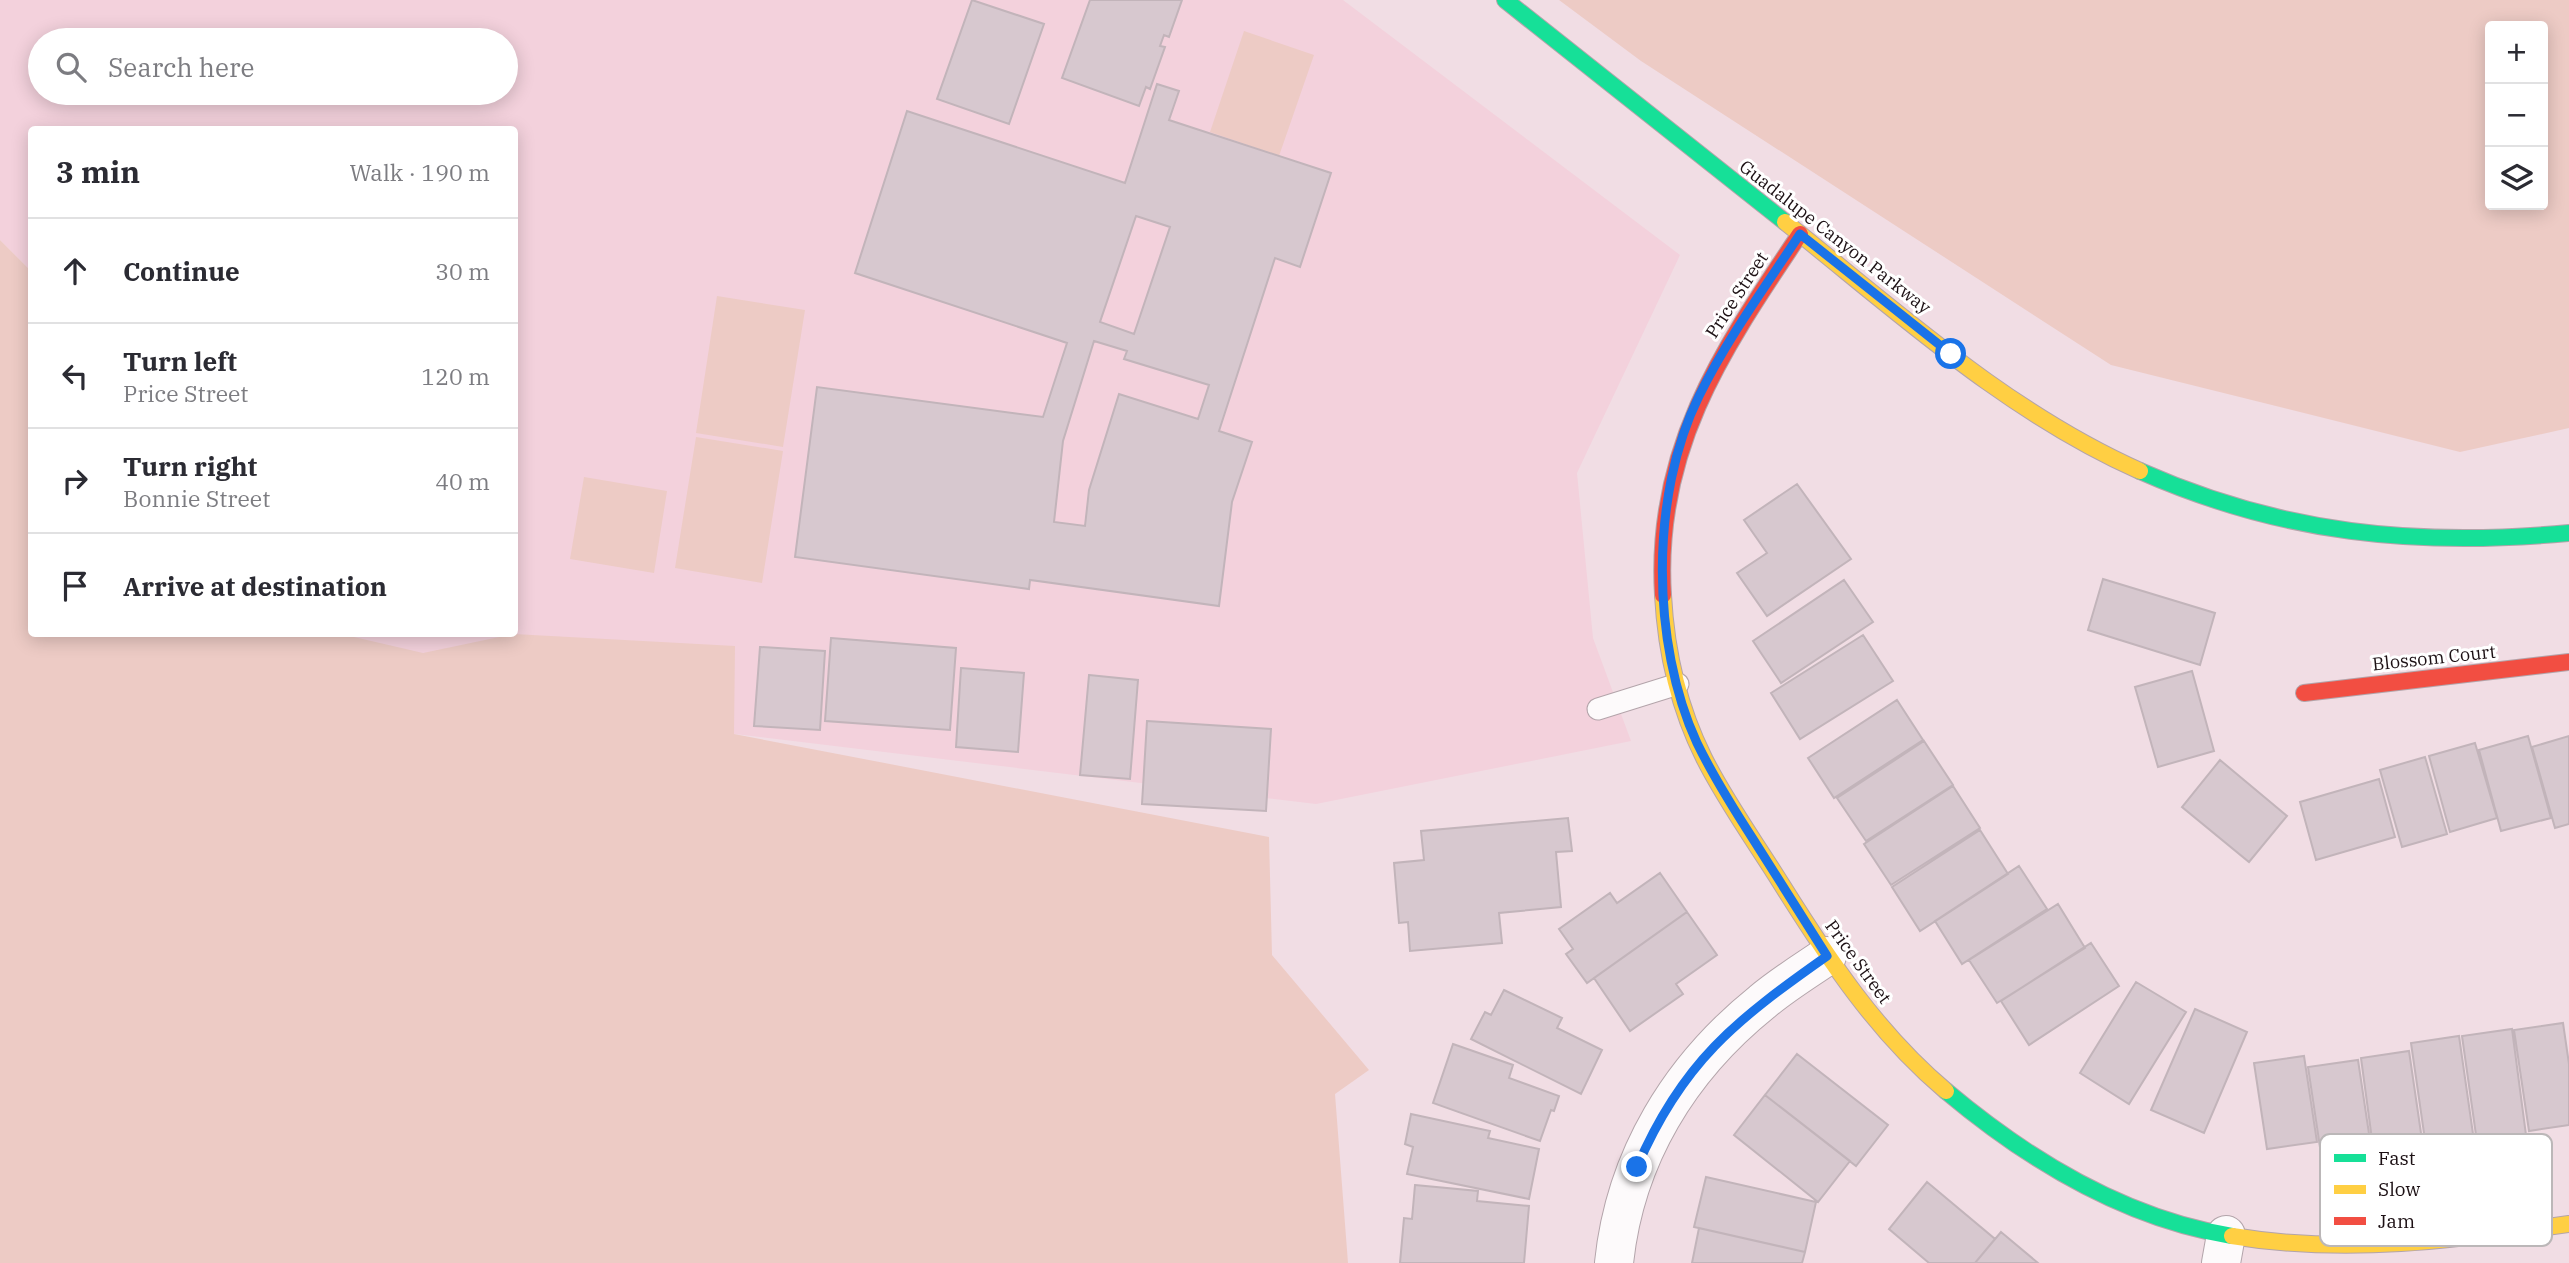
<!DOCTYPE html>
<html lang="en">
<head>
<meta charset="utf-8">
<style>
  :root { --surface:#fff; --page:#f2f2f3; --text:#2b2b33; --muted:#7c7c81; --line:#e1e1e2 }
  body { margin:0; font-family:"IBM Plex Serif",serif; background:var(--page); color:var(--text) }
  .controls { position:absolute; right:21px; top:21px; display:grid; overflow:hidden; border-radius:7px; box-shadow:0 4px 18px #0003 }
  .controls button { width:63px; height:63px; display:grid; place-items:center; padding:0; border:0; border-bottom:2px solid var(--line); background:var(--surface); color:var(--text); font:35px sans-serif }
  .stop { position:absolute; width:21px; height:21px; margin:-16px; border:5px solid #1a73e8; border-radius:50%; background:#fff }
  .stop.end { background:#1a73e8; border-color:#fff; box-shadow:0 2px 7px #0008 }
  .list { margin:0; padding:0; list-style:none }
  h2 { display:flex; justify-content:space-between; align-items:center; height:91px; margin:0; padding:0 28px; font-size:30px }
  h2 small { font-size:23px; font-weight:400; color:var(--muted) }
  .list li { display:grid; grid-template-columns:46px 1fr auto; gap:21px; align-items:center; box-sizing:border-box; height:105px; padding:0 28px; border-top:2px solid var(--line) }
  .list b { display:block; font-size:26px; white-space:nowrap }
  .list p { margin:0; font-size:23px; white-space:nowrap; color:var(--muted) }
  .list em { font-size:23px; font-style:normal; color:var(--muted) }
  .icon { flex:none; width:38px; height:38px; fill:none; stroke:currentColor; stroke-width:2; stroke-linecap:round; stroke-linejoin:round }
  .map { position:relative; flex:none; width:2569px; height:1263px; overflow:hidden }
  .search { position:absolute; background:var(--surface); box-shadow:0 4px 18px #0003; left:28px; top:28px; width:490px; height:77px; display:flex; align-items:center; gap:18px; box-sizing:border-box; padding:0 24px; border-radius:38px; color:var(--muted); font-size:26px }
  .panel { position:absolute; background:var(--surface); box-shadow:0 4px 18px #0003; left:28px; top:126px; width:490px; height:511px; border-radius:7px }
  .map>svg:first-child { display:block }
</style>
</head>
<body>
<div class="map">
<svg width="2569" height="1263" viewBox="0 0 2569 1263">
  <rect width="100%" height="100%" fill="#f1dde4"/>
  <path fill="#f3d1dc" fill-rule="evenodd" d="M0,0H1343L1680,255L1577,473L1593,638L1631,741L1316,804L394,693L351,634H514V130H32L31,271L0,240ZM40,40H506V93H40Z"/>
  <path fill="#edcbc5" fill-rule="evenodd" d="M1559,0H2569V428L2460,452L2111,365L1641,61ZM2490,26H2543V205H2490Z
    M1244,31L1314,55L1279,156L1210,132Z
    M0,240L31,271L32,634H341L423,653L514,634L735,646L734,734L1269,837L1272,955L1369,1070L1335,1094L1348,1263H0Z
    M717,296L805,310L783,447L696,433Z
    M696,437L783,451L762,583L675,568Z
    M584,477L667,491L654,573L570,559Z"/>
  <path fill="#d7c8cf" stroke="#c2b4ba" stroke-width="2" fill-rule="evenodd" d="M972,0L1044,24L1009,124L937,99Z
    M1090,0H1182L1169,37L1164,35L1160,46L1165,47L1150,89L1146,87L1139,106L1062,78Z
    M1157,84L1179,91L1169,120L1331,173L1300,267L1275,258L1219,431L1252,442L1232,502L1219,606L1030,580L1029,589L795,557L817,387L1043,417L1067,343L855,273L907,111L1125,183ZM1136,216L1170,227L1134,334L1100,322ZM1094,341L1127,351L1124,359L1209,385L1198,419L1119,394L1089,490L1085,526L1054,522L1063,441Z
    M1797,484L1851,559L1767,616L1737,573L1767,553L1744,520Z
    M2103,579L2215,613L2200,665L2088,630Z
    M1844,580L1873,622L1781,683L1753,641Z
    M1863,635L1893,681L1800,739L1771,693Z
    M831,638L956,648L950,730L825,721Z
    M760,647L825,651L820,730L754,726Z
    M961,668L1024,673L1018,752L956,747Z
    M2192,671L2214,751L2158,767L2135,687Z
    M1089,675L1138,680L1130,779L1080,775Z
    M1897,700L1923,740L1834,798L1808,758Z
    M1147,721L1271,729L1266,811L1142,804Z
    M2528,736L2551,818L2501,831L2479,750Z
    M2569,736V824L2555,828L2532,747Z
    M1924,741L1953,785L1866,841L1837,798Z
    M2475,743L2497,818L2450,832L2429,756Z
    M2425,757L2447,834L2402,847L2380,770Z
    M2220,760L2287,816L2249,862L2182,807Z
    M2379,779L2395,837L2316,860L2300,802Z
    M1953,786L1980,828L1891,885L1864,844Z
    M1568,818L1572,851L1556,852L1561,907L1499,913L1502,943L1410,951L1408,922L1399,923L1394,863L1424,860L1421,831Z
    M1980,830L2008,874L1920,931L1892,887Z
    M2019,866L2047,909L1962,964L1935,921Z
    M1660,873L1687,912L1587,983L1566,954L1573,949L1559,929L1610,893L1617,903Z
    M2058,904L2085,948L1997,1003L1969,960Z
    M1687,912L1717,955L1676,984L1683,994L1630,1031L1594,978Z
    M2091,943L2119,986L2029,1045L2001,1001Z
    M2136,982L2186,1012L2129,1104L2080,1073Z
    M1504,990L1562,1018L1557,1028L1602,1050L1581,1094L1471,1039L1485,1012L1491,1015Z
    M2195,1009L2247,1032L2204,1133L2151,1110Z
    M2563,1023L2569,1064V1125L2529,1131L2514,1030Z
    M2512,1029L2526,1135L2477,1142L2462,1036Z
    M2459,1036L2474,1141L2426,1147L2411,1043Z
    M1453,1044L1513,1065L1509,1078L1559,1096L1554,1111L1551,1110L1540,1141L1433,1103Z
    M2409,1051L2422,1140L2373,1147L2361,1058Z
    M1797,1054L1888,1125L1856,1166L1765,1095Z
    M2304,1056L2317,1142L2267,1149L2254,1063Z
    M2358,1060L2371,1147L2321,1154L2308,1067Z
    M1765,1095L1850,1161L1818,1202L1734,1135Z
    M1411,1114L1490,1131L1488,1138L1539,1149L1529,1199L1407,1174L1413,1147L1405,1144Z
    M1706,1177L1816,1202L1805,1252L1694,1227Z
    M1927,1182L1995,1239L1975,1263H1929L1889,1229Z
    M1415,1185L1478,1191L1477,1201L1529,1206L1524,1263H1400L1404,1218L1412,1219Z
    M1699,1228L1805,1252L1802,1263H1692Z
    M2001,1232L2038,1263H1975Z"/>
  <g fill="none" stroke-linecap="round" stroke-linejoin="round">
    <defs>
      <path id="lane" d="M1598,709L1678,684"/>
      <path id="street" d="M1614,1263C1625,1157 1680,1068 1762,1002C1782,985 1805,971 1827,956
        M2221,1263L2226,1235"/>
      <path id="fast" d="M1505,0L1785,222
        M2140,471C2282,534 2416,547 2569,533
        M1946,1091C2027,1159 2126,1219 2232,1236"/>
      <path id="slow" d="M1785,222C1898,312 2007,412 2140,471
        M1663,595C1666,651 1679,708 1704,758C1726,802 1756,843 1782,885C1829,960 1877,1033 1946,1091
        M2232,1236C2346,1255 2456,1240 2569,1224"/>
      <path id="jam" d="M1663,595C1654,449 1723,349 1800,234
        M2304,693L2569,662"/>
    </defs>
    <use href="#lane" stroke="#b3a4aa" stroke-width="23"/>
    <use href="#street" stroke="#b3a4aa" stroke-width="40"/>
    <use href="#fast" stroke="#b3a4aa" stroke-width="18"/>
    <use href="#slow" stroke="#b3a4aa" stroke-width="18"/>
    <use href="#jam" stroke="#b3a4aa" stroke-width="18"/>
    <use href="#lane" stroke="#fdfafb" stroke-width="21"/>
    <use href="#street" stroke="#fdfafb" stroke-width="38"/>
    <use href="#fast" stroke="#16e098" stroke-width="16"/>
    <use href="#slow" stroke="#ffcf43" stroke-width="16"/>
    <use href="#jam" stroke="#f24e42" stroke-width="16"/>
  </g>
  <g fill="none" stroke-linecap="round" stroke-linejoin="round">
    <path stroke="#1a73e8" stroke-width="9" d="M1637,1167C1682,1062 1736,1020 1827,956C1802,917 1778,878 1753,839C1733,808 1713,776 1697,743C1651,643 1650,495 1699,396C1727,339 1765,287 1800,234L1951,354"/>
  </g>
  <g text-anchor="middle" stroke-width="6" stroke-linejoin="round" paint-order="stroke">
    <g font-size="18" fill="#1c1014" stroke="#fff">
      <text transform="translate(1835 237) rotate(38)" y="6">Guadalupe Canyon Parkway</text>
      <text transform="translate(1737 295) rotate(-57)" y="6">Price Street</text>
      <text transform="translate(2434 658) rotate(-6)" y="6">Blossom Court</text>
      <text transform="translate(1858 962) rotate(54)" y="6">Price Street</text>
    </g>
  </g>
  <rect x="2320" y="1134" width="232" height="112" rx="10" fill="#fff" stroke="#bbb7b8" stroke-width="2"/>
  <rect x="2334" y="1154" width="32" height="8" fill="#16e098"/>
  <rect x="2334" y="1185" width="32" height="9" fill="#ffcf43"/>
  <rect x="2334" y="1217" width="32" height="8" fill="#f24e42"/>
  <g font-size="19" fill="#1c1014">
    <text x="2378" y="1165">Fast</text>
    <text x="2378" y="1196">Slow</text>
    <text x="2378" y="1228">Jam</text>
  </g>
</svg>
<div class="controls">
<button>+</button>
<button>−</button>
<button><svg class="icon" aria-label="layers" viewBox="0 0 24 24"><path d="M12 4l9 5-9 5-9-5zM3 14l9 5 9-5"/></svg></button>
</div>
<div class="stop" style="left:1951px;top:354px"></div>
<div class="stop end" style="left:1637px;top:1167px"></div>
<div class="search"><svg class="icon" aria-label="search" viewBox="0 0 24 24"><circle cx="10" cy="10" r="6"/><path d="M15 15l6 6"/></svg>Search here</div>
<section class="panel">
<h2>3 min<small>Walk · 190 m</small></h2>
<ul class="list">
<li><svg class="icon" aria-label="ahead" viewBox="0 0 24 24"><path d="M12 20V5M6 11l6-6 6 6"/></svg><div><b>Continue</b></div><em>30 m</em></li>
<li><svg class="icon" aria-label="left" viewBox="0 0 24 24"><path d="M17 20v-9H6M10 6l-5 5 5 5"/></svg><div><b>Turn left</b><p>Price Street</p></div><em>120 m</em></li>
<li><svg class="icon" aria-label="right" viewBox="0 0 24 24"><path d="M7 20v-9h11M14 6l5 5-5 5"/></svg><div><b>Turn right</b><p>Bonnie Street</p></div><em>40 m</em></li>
<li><svg class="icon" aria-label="arrive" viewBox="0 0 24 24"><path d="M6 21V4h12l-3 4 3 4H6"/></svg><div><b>Arrive at destination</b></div></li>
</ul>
</section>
</div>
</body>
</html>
